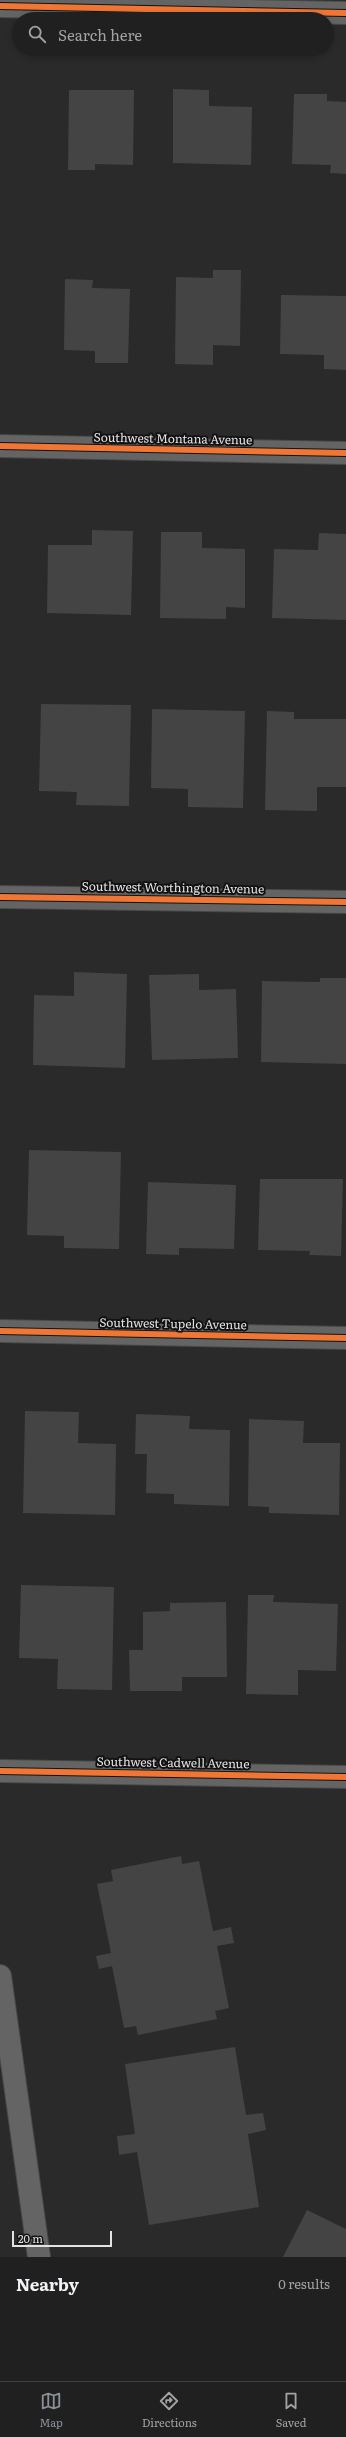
<!DOCTYPE html>
<html lang="en">
<head>
<meta charset="utf-8">
<style>
  :root { --surface:#202020; --page:#282829; --text:#f1f3f6; --muted:#a2a3a5; --line:#3d3e3e; --accent:#8c9099 }
  body { margin:0; font-family:Literata,serif; background:var(--page); color:var(--text) }
  .scale { position:absolute; left:12px; bottom:10px; width:100px; box-sizing:border-box; padding-left:4px; border:2px solid #e4e2e4; border-top:0; font-size:11px; line-height:14px; white-space:nowrap; color:#e4e2e4; -webkit-text-stroke:3px #131213; paint-order:stroke }
  .list { margin:0; padding:0; list-style:none }
  h2 { display:flex; justify-content:space-between; align-items:center; height:52px; margin:0; padding:0 16px; font-size:17px }
  h2 small { font-size:13px; font-weight:400; color:var(--muted) }
  .icon { flex:none; width:22px; height:22px; fill:none; stroke:currentColor; stroke-width:2; stroke-linecap:round; stroke-linejoin:round }
  .map { position:relative; flex:none; width:346px; height:2257px; overflow:hidden }
  .search { position:absolute; background:var(--surface); box-shadow:0 2px 6px #0003; left:12px; right:12px; top:12px; height:44px; display:flex; align-items:center; gap:10px; box-sizing:border-box; padding:0 14px; border-radius:22px; color:var(--muted); font-size:15px }
  .sheet { height:124px; background:var(--surface) }
  nav { display:flex; justify-content:space-around; align-items:center; box-sizing:border-box; height:56px; border-top:1px solid var(--line); background:var(--surface); font-size:11px; color:var(--muted) }
  nav a { display:grid; justify-items:center; gap:2px }
  nav .on { color:var(--accent) }
  .map>svg:first-child { display:block }
</style>
</head>
<body>
<div class="map">
<svg width="346" height="2257" viewBox="0 0 346 2257">
  <rect width="100%" height="100%" fill="#2a2a2a"/>
  <path fill="#454445" d="M173,89L209,90V106L252,107L251,165L173,163Z
    M69,90H134L133,165L95,164V170H68Z
    M294,94H327V101L346,102V174L330,173L331,165L292,164Z
    M213,270H241L240,346L213,345V365L175,364L176,277L213,278Z
    M65,279L93,280L92,288L130,289L128,363H95V351L64,350Z
    M281,295L346,296V370L324,369V355L280,354Z
    M92,530L133,531L131,615L47,613L48,545H92Z
    M161,532H202V548L245,549V608L226,607V619L160,618Z
    M319,533L346,534V620L272,618L274,549L318,550Z
    M41,704L131,705L129,806L76,805L77,792L39,791Z
    M152,709L245,711L243,808L188,807V789L151,788Z
    M267,711L294,712V719H346V787H317V811L265,810Z
    M74,972L127,974L125,1068L33,1065L34,995L74,996Z
    M199,974V990L236,989L238,1058L152,1060L149,975Z
    M320,978H346V1064L261,1062L262,981L320,982Z
    M29,1150L121,1152L119,1249L64,1248V1236L27,1235Z
    M260,1179H343L341,1256L309,1255L310,1251L258,1250Z
    M148,1182L236,1185L234,1249L179,1248V1255L146,1254Z
    M25,1411L79,1412L78,1443L116,1444L115,1515L23,1513Z
    M136,1414L190,1416L189,1429L230,1430L229,1506L174,1504V1494L146,1493L147,1454H135Z
    M249,1419L304,1421L303,1443H340L339,1515L269,1513V1507L248,1506Z
    M21,1585L114,1587L112,1690L57,1689L58,1659L19,1658Z
    M248,1595H274L273,1602L338,1604L336,1671L298,1670V1695L246,1694Z
    M226,1602L227,1677H182V1691H130L129,1650H143V1612L170,1611V1603Z
    M181,1856L182,1864L199,1861L213,1931L231,1927L234,1943L217,1946L229,2008L215,2011L217,2019L138,2035L136,2026L124,2028L112,1966L99,1969L96,1956L111,1953L97,1884L113,1881L111,1870Z
    M235,2047L246,2115L263,2113L266,2130L248,2134L259,2207L149,2225L137,2152L119,2155L117,2136L135,2134L125,2064Z
    M307,2210L346,2229V2257H283Z"/>
  <g fill="none" stroke-linecap="round" stroke-linejoin="round">
    <defs>
      <path id="minor" d="M0,6L346,13
        M0,446L346,453
        M0,897L346,902
        M0,1331L346,1338
        M0,1771L346,1777
        M0,1976L39,2257"/>
    </defs>
    <use href="#minor" stroke="#494849" stroke-width="24"/>
    <use href="#minor" stroke="#656465" stroke-width="22"/>
    <defs>
      <path id="cycleway" d="M0,6L346,13
        M0,446L346,453
        M0,897L346,902
        M0,1331L346,1338
        M0,1771L346,1777"/>
    </defs>
    <use href="#cycleway" stroke="#131213" stroke-width="8"/>
    <use href="#cycleway" stroke="#f07635" stroke-width="6"/>
  </g>
  <g text-anchor="middle" stroke-width="4" stroke-linejoin="round" paint-order="stroke">
    <g font-size="12" fill="#e4e2e4" stroke="#131213">
      <text transform="translate(173 439) rotate(1)" y="4">Southwest Montana Avenue</text>
      <text transform="translate(173 888) rotate(1)" y="4">Southwest Worthington Avenue</text>
      <text transform="translate(173 1324) rotate(1)" y="4">Southwest Tupelo Avenue</text>
      <text transform="translate(173 1763) rotate(1)" y="4">Southwest Cadwell Avenue</text>
    </g>
  </g>
</svg>
<div class="scale">20 m</div>
<div class="search"><svg class="icon" aria-label="search" viewBox="0 0 24 24"><circle cx="10" cy="10" r="6"/><path d="M15 15l6 6"/></svg>Search here</div>
</div>
<section class="sheet">
<h2>Nearby<small>0 results</small></h2>
<ul class="list">
</ul>
</section>
<nav>
<a class="on"><svg class="icon" aria-label="map" viewBox="0 0 24 24"><path d="M3 6l6-2 6 2 6-2v14l-6 2-6-2-6 2zM9 4v14M15 6v14"/></svg>Map</a>
<a><svg class="icon" aria-label="directions" viewBox="0 0 24 24"><path d="M12 3l9 9-9 9-9-9zM9 14v-3h6M13 9l2 2-2 2"/></svg>Directions</a>
<a><svg class="icon" aria-label="saved" viewBox="0 0 24 24"><path d="M7 4h10v16l-5-4-5 4z"/></svg>Saved</a>
</nav>
</body>
</html>
